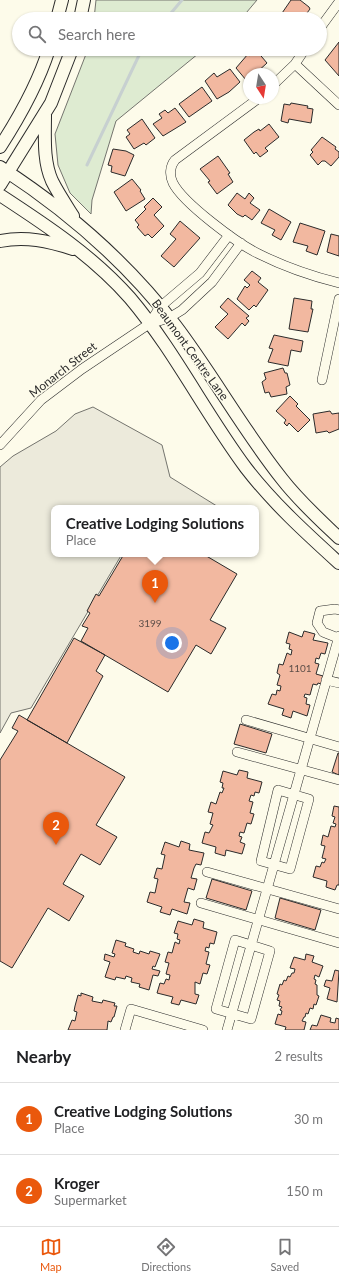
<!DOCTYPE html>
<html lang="en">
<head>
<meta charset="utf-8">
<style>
  :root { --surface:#fff; --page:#f6f6f6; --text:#202124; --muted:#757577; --line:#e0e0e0; --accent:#ea580c }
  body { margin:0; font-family:Lato,sans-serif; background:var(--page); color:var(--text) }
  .compass { position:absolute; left:243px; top:68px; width:36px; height:36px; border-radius:50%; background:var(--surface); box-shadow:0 1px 3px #0004; rotate:168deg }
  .you { position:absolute; left:172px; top:643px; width:14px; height:14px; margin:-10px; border:3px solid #fff; border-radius:50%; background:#1a73e8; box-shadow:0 0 0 6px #1a73e833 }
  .badge { display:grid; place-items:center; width:26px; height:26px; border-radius:50%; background:var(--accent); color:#fff; font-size:13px; font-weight:700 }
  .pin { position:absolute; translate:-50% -33px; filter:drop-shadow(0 1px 2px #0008) }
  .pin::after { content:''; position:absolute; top:21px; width:14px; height:12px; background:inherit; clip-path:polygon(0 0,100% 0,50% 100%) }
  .popup { position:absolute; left:51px; top:505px; width:208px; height:52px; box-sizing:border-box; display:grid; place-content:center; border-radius:8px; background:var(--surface); filter:drop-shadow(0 1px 3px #0005); font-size:13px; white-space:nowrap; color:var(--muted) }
  .popup b { font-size:15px; color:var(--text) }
  .popup::after { content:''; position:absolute; left:50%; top:100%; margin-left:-8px; border:8px solid transparent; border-top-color:var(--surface) }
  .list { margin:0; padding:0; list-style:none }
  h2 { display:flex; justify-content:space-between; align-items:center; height:52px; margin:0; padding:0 16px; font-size:17px }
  h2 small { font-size:13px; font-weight:400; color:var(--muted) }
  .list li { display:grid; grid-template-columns:26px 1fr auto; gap:12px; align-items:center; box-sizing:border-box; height:72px; padding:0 16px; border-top:1px solid var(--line) }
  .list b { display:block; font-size:15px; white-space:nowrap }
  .list p { margin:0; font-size:13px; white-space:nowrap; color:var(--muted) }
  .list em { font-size:13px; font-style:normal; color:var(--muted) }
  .icon { flex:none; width:22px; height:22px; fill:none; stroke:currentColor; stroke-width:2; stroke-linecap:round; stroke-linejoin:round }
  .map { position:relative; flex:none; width:339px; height:1030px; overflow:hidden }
  .search { position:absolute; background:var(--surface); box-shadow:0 1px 3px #0004; left:12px; right:12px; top:12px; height:44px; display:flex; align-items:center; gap:10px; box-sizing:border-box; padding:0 14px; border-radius:22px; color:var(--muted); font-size:15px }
  .sheet { height:196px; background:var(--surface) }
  nav { display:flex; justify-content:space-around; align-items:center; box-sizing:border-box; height:56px; border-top:1px solid var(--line); background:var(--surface); font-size:11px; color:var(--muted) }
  nav a { display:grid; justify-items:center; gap:2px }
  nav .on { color:var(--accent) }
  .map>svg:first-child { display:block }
</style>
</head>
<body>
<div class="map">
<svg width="339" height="1030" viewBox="0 0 339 1030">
  <rect width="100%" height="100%" fill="#fdfbea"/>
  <path fill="#deebd1" stroke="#74746e" d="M96,0H257L241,19H94Z
    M88,49H204L116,121L92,200L91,214L70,193L58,165L55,134Z"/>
  <path fill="#eceadb" stroke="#74746e" d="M93,407L162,445L170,477L220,508H54V554H122L31,708L11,713L0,733V467L13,456L56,431L75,414Z"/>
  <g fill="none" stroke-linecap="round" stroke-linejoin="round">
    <path stroke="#c7d0d0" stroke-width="3" d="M166,19L182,0
      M87,165L142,49"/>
  </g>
  <path fill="#f2b8a0" stroke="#2b2b2b" d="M291,0H300L309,7L310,9L304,17L302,16L300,19H284L280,16Z
    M339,42V76L325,60Z
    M269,49H279L275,54Z
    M256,50L267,63L256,73L249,74L246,80L236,68L248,54L249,56Z
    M230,69L240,82L229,92L217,99L205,81L214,73L217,77Z
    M202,87L212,101L189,117L179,104Z
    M291,103L308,106L307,108L313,109L311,123L289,119L288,123L281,121L284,104L290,105Z
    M175,108L186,122L163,136L153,124L162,118L159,114L165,110L168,113Z
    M142,119L155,138L146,145L144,143L134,149L126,137L130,134L127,130Z
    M269,124L279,137L265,148L268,151L260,157L256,152L254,154L244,140L254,132L259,129L260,131Z
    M322,137L336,147L335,149L339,152V157L331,166L325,161H322L318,165L310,155L313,152L311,150Z
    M113,149L126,151L134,155L125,176L111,172L112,166L108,165Z
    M218,156L230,173L228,174L233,182L217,194L208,182L210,181L200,169Z
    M132,179L141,190L140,191L145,199L126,211L114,192Z
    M237,193L245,199L249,193L254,198L250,203L260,210L252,220L245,215L243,217L237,214L228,205Z
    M153,198L162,207L154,215L164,226L152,238L148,234L145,236L137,227L139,225L135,220L146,209L144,207Z
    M269,209L291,222L281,240L272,235L275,230L261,223Z
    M180,221L200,238L174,267L161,256L176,239L170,234Z
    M300,223L325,231L317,255L306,251L308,246L293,242Z
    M331,234L339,236V256L327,252Z
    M252,271L261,278L258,282L268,290L256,307L254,305L249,310L237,299L245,286L247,288L250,285L244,280Z
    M228,298L249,316L246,318L249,321L245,326L242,323L228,339L215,327L228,314L220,307Z
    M294,298L312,301L311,309H313L308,332L289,329Z
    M274,335L303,341L301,352L291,350L288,366L268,362L273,349L269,348Z
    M283,368L285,373H287L290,385L286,387L287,394L271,397L269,392L265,393L262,382L266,379L264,373Z
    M290,396L298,404L296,406L310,420L298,432L289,423L287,426L284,423L286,420L276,411Z
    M330,411L332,414L339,413V429L329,433L327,431L316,433L313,414Z
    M124,554H203L237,574L210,620L226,628L211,654L196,645L168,692L81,641L88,628L82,626L90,613L87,611L96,594L99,596Z
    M304,631L315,634L313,640L328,643L325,654L321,653L319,659L316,658L315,663L319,664L316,674L323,676L321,684L318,683L317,685L313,684L310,695L305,694L304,697L307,698L306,704L310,705L307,716L293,711L291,718L282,715L284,709L268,704L272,694L276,695L277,690L280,691L281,686L277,685L280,675L277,673L279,664L283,665L287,653L291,655L292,650L289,649L290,644L286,643L289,632L302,637Z
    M74,638L105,655L96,671L103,676L67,743L27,720Z
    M19,715L125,777L96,825L117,837L100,865L81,854L63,884L84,896L69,921L48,908L12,968L0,961V760L18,731L12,728Z
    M240,724L272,734L266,753L234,744Z
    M338,753H339V775L332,772Z
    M239,770L248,772L247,778L262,782L259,793L255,792L254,796L251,795L249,801L253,802L250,813L254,814L251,824L247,823L244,833L240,832L239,836L242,837L240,842L245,844L242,854L226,850L225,856L215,853L216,847L202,843L205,832L209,833L213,825L210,824L213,813L208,812L211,802L216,804L220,792L222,793L224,788H222L223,783L220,782L223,771L237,775Z
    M334,806L339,807V885H337L335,890L326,887L327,881L313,877L316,866L320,867L322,862L324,863L326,859L322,858L325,846L321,845L323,835L328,837L331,826L335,827L336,824L333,823L335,817L332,816Z
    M181,841L190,844L189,850L204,853L201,865L196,864L194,868L191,878L197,879L194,890L188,888L184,902L190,903L187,914L172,909L170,915L160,912L162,907L147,902L150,892L155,893L158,879L154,878L157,868L162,869L165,855L161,854L165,842L179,847Z
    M212,879L252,891L246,910L206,898Z
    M280,898L321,910L315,930L275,918Z
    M194,919L204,922L203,928L217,932L214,944L210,943L209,948L206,947L205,951L209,952L206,964L210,965L207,974L203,973L200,984L195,982V994L199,995L196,1004L181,1000L179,1005L171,1003L173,997L157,993L160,983L164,984L166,979L169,980L170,975L166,974L169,963L165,962L168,952L172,953L175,942L179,944L180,940L177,939L178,934L174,933L178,921L192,925Z
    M116,940L126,943L125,946L134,949L133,952L139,954L140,951L149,954L150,951L160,954L155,967L153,966L152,969L160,971L158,976L153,975L149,990L139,987L140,984L131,982L132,978L126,976L125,979L116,977L115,980L105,977L110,962L104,960L105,954L114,957L115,954L112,953Z
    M306,954L314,956L312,962L323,966L319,977L315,975L314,979L316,980L315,984L317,985V995L319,996L316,1005L314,1004L313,1009L310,1008L308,1014L306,1013L305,1017H304L302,1021L306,1022L304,1030H285L286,1027L275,1024L278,1014L281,1015L282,1011L280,1010L282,1007L279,1006L280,1001L277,1000L279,995L277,994L280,984L282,985L284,980L286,981L288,976L290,977L292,973H294L295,969L290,968L294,957L305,960Z
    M335,970L339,971L337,1002L327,999L330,988L324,986L326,980L332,981Z
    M81,993L93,997L92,1001L102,1003L103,1000L115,1003L114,1006H117L114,1017H113L111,1022L108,1021L107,1030H68L72,1020L75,1021L77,1012L74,1011L75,1006L78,995L81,996Z
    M321,1015L331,1018L330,1022L335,1023L336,1018L339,1019V1030H310L312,1025L317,1026Z"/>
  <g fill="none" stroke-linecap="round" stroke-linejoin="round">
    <defs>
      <path id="minor" d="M320,28L339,2
        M295,64L339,105
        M273,85L295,64L305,49
        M259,98L175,160C170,166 169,175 173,183C183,203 238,244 259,254C285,267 311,276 339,283
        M149,324L160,307L200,273L229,235
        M322,380L339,299
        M0,445L41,400L82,369L149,324L169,318L182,310L212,282L241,243
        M338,638L323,632L317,623L320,611L335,609L339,610
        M326,680L339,683
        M246,720L339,747
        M237,752L339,780
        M278,790L309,799L290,869L261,861Z
        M207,872L339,909
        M201,903L339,943
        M235,940L270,951L251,1019L216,1009Z
        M125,1030L131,1009L203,1030
        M227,1030L339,636"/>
      <path id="tertiary" d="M57,19L62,0
        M80,19L84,0
        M45,115C45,137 43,161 52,181C58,193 66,205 73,216
        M0,147C20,116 38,84 49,49
        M0,167C68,211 126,261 175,325C213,375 243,430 282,479C299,501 319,519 339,538
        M0,185L51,103L72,49
        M0,195C46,225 93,256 130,298C174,350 205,413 246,468C273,503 306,533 339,563
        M0,241C26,236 48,241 73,249"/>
    </defs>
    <use href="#minor" stroke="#2b2b2b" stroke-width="10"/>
    <use href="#tertiary" stroke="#2b2b2b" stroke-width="14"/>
    <use href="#minor" stroke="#fdfbea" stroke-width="9"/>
    <use href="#tertiary" stroke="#fdfbea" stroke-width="12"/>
  </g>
  <g text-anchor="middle" stroke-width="3" stroke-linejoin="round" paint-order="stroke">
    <g font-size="10" fill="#5d4e48">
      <text x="150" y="627">3199</text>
      <text x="300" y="672">1101</text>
    </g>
    <g font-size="12" fill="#2b2b2b" stroke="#fdfbea">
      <text transform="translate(190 350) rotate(54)" y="4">Beaumont Centre Lane</text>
      <text transform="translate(63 370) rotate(-38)" y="4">Monarch Street</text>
    </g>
  </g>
</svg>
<svg class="compass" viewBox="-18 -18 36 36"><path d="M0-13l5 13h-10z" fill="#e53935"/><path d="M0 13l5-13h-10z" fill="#757577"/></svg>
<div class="you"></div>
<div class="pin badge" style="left:155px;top:603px">1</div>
<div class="popup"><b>Creative Lodging Solutions</b>Place</div>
<div class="pin badge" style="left:56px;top:845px">2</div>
<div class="search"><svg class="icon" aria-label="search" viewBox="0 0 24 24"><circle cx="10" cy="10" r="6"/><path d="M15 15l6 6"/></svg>Search here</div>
</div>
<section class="sheet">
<h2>Nearby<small>2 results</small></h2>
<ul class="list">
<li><span class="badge">1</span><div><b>Creative Lodging Solutions</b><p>Place</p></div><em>30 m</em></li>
<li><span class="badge">2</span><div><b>Kroger</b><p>Supermarket</p></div><em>150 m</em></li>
</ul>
</section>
<nav>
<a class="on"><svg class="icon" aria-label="map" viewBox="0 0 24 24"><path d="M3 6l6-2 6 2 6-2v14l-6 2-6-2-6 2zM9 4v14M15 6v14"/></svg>Map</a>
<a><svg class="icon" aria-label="directions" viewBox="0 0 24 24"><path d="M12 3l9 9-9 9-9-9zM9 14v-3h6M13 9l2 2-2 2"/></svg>Directions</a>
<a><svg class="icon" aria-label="saved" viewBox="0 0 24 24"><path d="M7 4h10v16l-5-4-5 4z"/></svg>Saved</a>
</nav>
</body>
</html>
